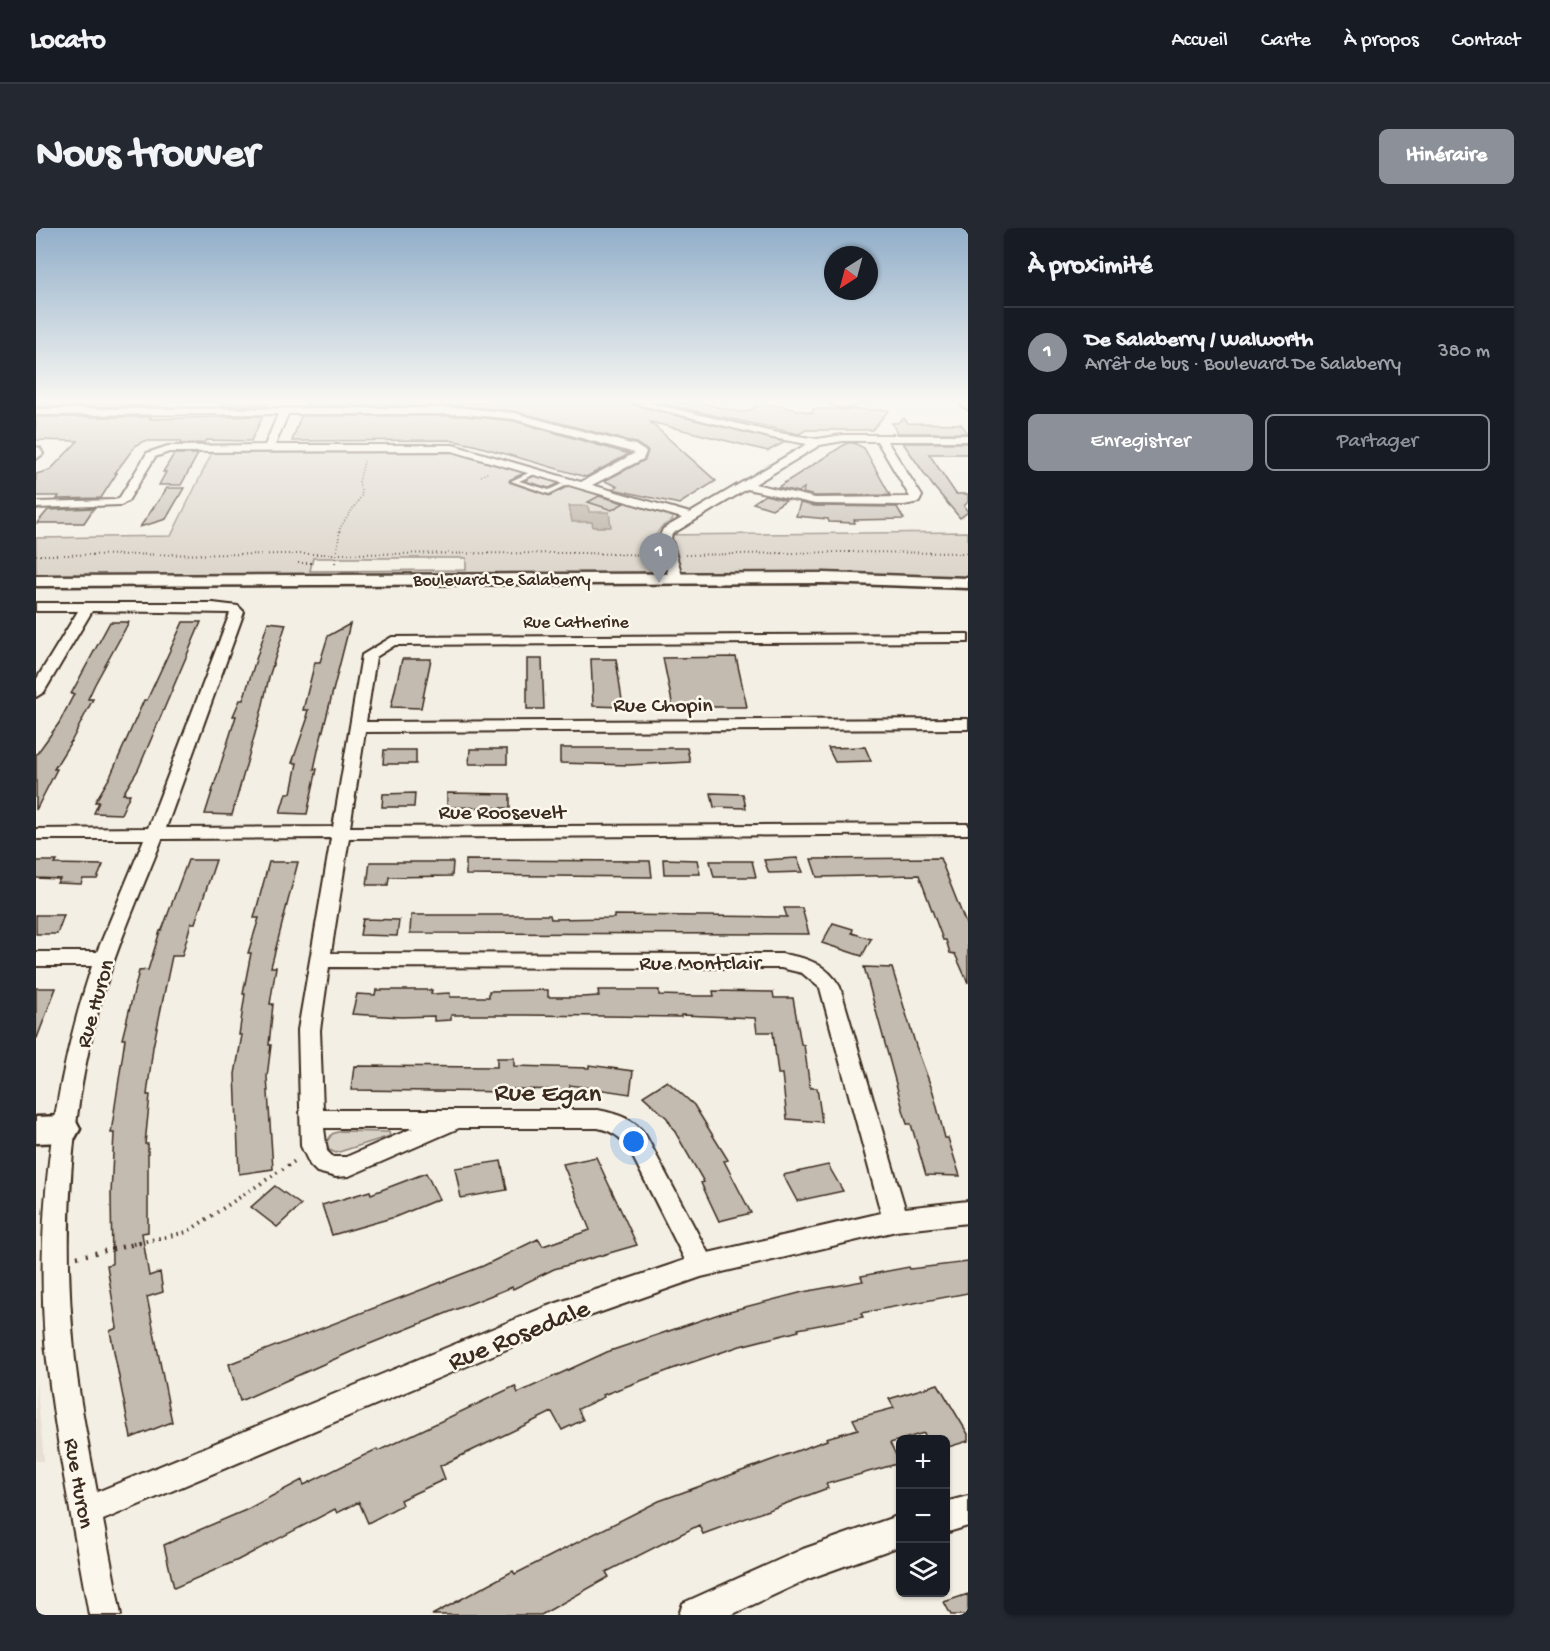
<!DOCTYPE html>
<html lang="fr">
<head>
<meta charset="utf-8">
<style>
  :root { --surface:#171b24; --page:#242831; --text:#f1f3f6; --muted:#9ea1a6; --line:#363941; --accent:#8c9099 }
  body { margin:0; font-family:"Gochi Hand",sans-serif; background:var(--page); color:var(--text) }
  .controls { position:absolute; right:18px; bottom:18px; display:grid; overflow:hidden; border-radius:9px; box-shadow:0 2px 4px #0004 }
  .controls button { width:54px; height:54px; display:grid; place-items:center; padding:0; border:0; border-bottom:2px solid var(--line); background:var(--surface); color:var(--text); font:30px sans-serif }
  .compass { position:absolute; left:788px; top:18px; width:54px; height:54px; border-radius:50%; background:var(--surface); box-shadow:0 2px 4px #0004; rotate:216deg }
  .you { position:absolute; left:598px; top:914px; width:21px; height:21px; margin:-15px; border:4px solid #fff; border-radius:50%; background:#1a73e8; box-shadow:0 0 0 9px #1a73e833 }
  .badge { display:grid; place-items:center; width:39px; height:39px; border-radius:50%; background:var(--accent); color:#fff; font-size:20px; font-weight:700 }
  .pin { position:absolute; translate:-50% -50px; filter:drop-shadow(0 2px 3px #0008) }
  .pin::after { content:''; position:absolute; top:32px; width:21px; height:18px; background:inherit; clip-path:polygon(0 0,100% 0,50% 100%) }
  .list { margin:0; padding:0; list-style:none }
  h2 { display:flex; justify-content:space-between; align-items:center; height:78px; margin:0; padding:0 24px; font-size:26px }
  h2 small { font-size:20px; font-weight:400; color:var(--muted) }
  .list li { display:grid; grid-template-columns:39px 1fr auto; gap:18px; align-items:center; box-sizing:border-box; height:90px; padding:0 24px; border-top:2px solid var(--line) }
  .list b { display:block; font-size:22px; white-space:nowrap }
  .list p { margin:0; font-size:20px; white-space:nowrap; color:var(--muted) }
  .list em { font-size:20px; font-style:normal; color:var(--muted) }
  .actions { display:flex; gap:12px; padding:18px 24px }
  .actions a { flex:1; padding:14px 0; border:2px solid var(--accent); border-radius:9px; text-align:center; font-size:21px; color:var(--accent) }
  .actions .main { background:var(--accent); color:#fff }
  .icon { flex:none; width:33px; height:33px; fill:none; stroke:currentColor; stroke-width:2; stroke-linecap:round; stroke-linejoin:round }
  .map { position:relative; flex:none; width:932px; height:1387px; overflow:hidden; border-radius:9px }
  header { display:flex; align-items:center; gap:36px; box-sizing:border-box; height:84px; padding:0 30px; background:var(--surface); border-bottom:2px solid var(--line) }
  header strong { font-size:28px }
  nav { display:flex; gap:33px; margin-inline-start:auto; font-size:21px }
  .intro { display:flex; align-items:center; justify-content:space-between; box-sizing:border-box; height:144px; padding:0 36px }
  h1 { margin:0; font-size:42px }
  .button { padding:15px 27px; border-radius:9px; background:var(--accent); color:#fff; font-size:21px; font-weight:700 }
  main { display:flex; gap:36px; padding:0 36px }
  aside { flex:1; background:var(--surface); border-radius:9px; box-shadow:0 2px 4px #0004 }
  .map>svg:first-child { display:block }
</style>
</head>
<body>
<header>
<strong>Locato</strong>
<nav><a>Accueil</a><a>Carte</a><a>À propos</a><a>Contact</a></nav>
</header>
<div class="intro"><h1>Nous trouver</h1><a class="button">Itinéraire</a></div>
<main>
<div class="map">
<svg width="932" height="1387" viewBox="0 0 932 1387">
  <rect width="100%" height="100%" fill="#f3efe4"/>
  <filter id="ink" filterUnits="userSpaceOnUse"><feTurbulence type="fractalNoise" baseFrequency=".0167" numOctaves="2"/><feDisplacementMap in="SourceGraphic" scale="12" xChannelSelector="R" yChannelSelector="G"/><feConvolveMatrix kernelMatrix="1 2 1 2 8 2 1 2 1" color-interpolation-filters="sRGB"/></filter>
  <g filter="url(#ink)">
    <path fill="#e5dfd4" d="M0,1154L8,1232V1233H0Z"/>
    <path fill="#d8d1c6" stroke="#8a7e72" stroke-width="1.5" fill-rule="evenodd" d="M177,223H412L636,287L637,292L625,299L620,307L932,304V351L851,347L0,349V310L135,308ZM277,330H430V342L274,343Z
      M305,903L348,904H353L354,908L300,925L293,922L290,915L296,906Z"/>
    <path fill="#afa69a" stroke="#817468" stroke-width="1.5" d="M533,278H552L553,284H573L575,299H557L556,294H536Z"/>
    <path fill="#c3bbb0" stroke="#3b2a1e" stroke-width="1.5" d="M0,175H126L123,178L0,179Z
      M187,175H233L232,178H185Z
      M271,175H596L597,177L749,214L732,223L614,194L680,253L643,276L577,261L581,258L568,253L609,232L612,223L600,215L478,183L428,178H270Z
      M623,175H664L704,184H710L728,175L777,185V181L853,182L836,202H770L763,206Z
      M227,188L215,213L170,212L168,215L144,216L145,213H108L100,217L79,245H81L65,270L21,271L23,268H0V246L14,242L42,213L0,212V189H115L114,191Z
      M265,188H428L478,193L593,226L550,249L438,217L413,212L256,213Z
      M868,190L872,195L925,196L932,205H861L856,195H861Z
      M811,215H818L828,220L854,267L779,268L767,265L768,260L762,264L742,259Z
      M867,215H932V226H893L920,266H932V274L928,278L932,284L924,290L897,258Z
      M138,226H162L145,257H123L130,244H127Z
      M131,260H148L130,291L104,299Z
      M729,267L750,272L736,281L717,275Z
      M563,268L588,275L576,282L552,274Z
      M764,275L779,278L861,279L868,291L818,292L819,295L793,294L792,291L760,288Z
      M58,280L48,295H1L12,282Z
      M74,394H93L59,456L52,471H57L36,512L18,541H21L0,582V527L23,495L38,466H35Z
      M147,394H165L102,542L87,566H94L85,586L58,585L63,574H59L74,549L108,472H111Z
      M232,394L250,396L233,449L226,481L196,587L169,586L200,488H197L204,472H207Z
      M314,396L283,518L278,541H281L271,586L244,585L250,565H255L261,535H256L272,489H270L272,482H267L279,434H284L292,408Z
      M700,429L711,479H637L627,430Z
      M366,431H395L385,480L355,479Z
      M491,431H506L508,481H491Z
      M555,431H580L587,479L557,478Z
      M829,519L835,533L799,534L792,520Z
      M524,520H651L654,534L592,537L524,535Z
      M434,521H471V536H433Z
      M348,522H380V536H347Z
      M379,565L378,579H346L347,566Z
      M411,565L474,566V580L411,579Z
      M675,565L707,566L710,580L678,579Z
      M761,630L767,644L733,645L728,632Z
      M904,630L932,701V755L919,726L914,725L910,712H907L883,647L781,649L775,631Z
      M627,631L661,632L664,646H628Z
      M152,632H180L159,695H155L146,728H136L117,819L111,867H114L109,916H112V1004L106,1005L113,1048L124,1044L127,1064L111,1069L136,1194L95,1210L74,1103L81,1100L71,1037L76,1036L75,966L78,905H75L89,811H86L103,743L112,742L124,703L126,702Z
      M430,632L614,633L616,649L430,647Z
      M0,633H21L19,636L67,637L61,651H47L45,656L21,655L24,651L0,650Z
      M674,633H716L720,649H678Z
      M233,634H262L235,739H240L234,776H237L233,817H235L231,849L237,941L203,946L199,846L206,807H203L209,766H207L215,725H212L223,690H218Z
      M334,634H417L416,648L353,649L352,657H331Z
      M748,680H766L773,706L374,705L375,687H514L515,691L578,690V687L751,689Z
      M0,687H28L21,706H0Z
      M327,691L363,692L361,708L324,707Z
      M797,695L817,701L816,705L835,711L826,728L786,715Z
      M828,739L856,740L880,818L897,864L909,910H912L924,948L890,947L875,896H871Z
      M0,760H20L1,810L0,809Z
      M340,762H396L395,766L414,765V769H453V763L512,762V769H546L563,768L562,762H623V767L660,768H678L677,763L737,764L738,770H757L765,816L768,817L774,860H781L786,894L751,891L746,846H742L737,804H721L719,790L645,787V789L489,787H415V792L398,793V788L365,789L316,786L321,766L339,767Z
      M461,830H478V838L553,840V837L597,843L594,866L534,857V862L478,861V864L315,862L318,838L461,839Z
      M631,853L658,877L692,932L688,933L715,985L683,993L665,955L668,954L631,890L607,868Z
      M560,929L601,1017L518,1041L477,1061L476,1059L326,1119L204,1173L193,1136L447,1038L502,1011L507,1018L554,1002L527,936Z
      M465,933L471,962L425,970L419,940Z
      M792,937L807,963L761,973L747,947Z
      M390,945L403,971L359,989L296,1007L286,977L334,963L335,966Z
      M239,958L265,977L241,999L215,979Z
      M932,1034V1065L825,1085L827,1089L762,1101L763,1103L704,1118L639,1140L567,1167L568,1169L542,1181L547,1192L526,1202L516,1184L404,1238L409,1251L364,1272L366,1277L332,1295L323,1274L301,1285L299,1281L202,1332L138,1360L128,1317L210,1282L266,1252L268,1257L341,1221L342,1223L479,1158L482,1165L571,1124L686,1085L767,1064L827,1053L825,1048L873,1039L874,1041Z
      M902,1156L932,1206V1213L909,1220V1212H891L888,1205L854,1215L864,1235L790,1256L792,1260L667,1306L663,1297L570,1344L573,1349L505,1387H396L477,1343L479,1346L623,1273L791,1212L790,1210L822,1201L817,1191L858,1180L853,1171Z
      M932,1366V1387H915L908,1374Z"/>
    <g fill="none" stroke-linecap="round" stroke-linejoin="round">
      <defs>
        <path id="lane" d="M499,242L501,243V245L483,253L513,262L532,253L537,254L513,266L475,253Z"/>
        <path id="street" d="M598,175H614L737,204L781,211L807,207H932V213H851L886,268L883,274L868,277L779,276L711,261L636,306L635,310L647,351L640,355L633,351L623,310L627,301L646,290L416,223L133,224L119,229L92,273L85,277L0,280V274L79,272L84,269L111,225L132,218L229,217L242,186L0,187V181L428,180L478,185L599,217L610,224L607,231L556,257L654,285L771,216L737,210ZM252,186H428L478,191L599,225L545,254L417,217H239ZM807,213H841L874,269L779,270L719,256L784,217Z
          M794,175H823C817,180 800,180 794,175Z
          M0,219L4,220L7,226L0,231Z
          M0,375H177L202,378L208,384L130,600L297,599L326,427L356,409L932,406V414L359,417L340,429L330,494L932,491V501L329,504L314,599L932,596V606L313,610L295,725L745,726C770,729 791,736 804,759L869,980L932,973V995L860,1003L665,1049L525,1098L67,1292L85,1387H53C37,1296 18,1206 9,1114C0,988 16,858 56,738H0V724H61L108,611H0V601L112,600L194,385L56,383L8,464L0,469V452L42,383H0ZM295,610L262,802L265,918L274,937L281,944L300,949L313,948L423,900H562C576,903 585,909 593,921L649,1032L509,1079L61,1264C52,1213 41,1162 37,1111C27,999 34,881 65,773C81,717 105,664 126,611ZM293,739L745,740L766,745L784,760L845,985L672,1025L610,908C599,891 582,886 562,882H287L284,802ZM288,900H377L310,929H297L291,923Z
          M932,1268V1298L909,1305V1274Z
          M864,1287V1318L772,1351L695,1387H643L647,1375L767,1321Z"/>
        <path id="secondary" d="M923,175H932V181Z
          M788,345L932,350V360L788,355L0,358V348Z
          M28,888L39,892L44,901L39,910L28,914L0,915V889Z"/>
      </defs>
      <use href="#lane" stroke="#3b2a1e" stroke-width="5"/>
      <use href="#street" stroke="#3b2a1e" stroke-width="4"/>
      <use href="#secondary" stroke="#3b2a1e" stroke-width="5"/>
      <path stroke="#3b2a1e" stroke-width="1.5" stroke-dasharray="1 2" stroke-linecap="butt" d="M445,248L453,244
        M302,316L304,300L326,267L323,254L328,233"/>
      <path stroke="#3b2a1e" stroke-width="2" stroke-dasharray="1 3" stroke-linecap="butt" d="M0,327L545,325L618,327
        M649,327L804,324L932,325
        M262,335H275
        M299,335L302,315"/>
      <path stroke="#3b2a1e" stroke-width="4" stroke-dasharray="1.5 5" stroke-linecap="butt" d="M97,1016L151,1004L262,931"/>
      <path stroke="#3b2a1e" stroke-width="4.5" stroke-dasharray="2 7" stroke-linecap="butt" d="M41,1029L104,1015"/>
      <use href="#lane" fill="#fbf7ec" fill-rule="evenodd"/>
      <use href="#street" fill="#fbf7ec" fill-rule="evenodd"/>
      <use href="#secondary" fill="#fbf7ec" fill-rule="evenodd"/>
    </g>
  </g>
  <linearGradient id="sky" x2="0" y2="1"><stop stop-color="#91aec9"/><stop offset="0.47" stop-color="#faf8f3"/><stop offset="1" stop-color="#faf8f3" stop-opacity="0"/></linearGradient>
  <rect width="932" height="369" fill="url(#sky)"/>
  <g text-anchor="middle" stroke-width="5" stroke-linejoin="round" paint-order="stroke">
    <g font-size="18" fill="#3b2a1e" stroke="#fbf7ec">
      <text x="466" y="357">Boulevard De Salaberry</text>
      <text x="540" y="399">Rue Catherine</text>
    </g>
    <g font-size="22" fill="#3b2a1e" stroke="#fbf7ec">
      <text x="627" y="483">Rue Chopin</text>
      <text x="466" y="590">Rue Roosevelt</text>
      <text x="664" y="741">Rue Montclair</text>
      <text transform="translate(57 775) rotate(-74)" y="8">Rue Huron</text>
      <text transform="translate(45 1255) rotate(80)" y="8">Rue Huron</text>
    </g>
    <g font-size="27" fill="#3b2a1e" stroke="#fbf7ec">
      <text transform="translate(512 863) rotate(1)" y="9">Rue Egan</text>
      <text transform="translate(482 1105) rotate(-22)" y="9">Rue Rosedale</text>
    </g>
  </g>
</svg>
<div class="controls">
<button>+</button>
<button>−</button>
<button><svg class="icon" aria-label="layers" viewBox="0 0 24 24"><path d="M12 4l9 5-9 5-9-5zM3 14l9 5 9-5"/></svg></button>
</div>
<svg class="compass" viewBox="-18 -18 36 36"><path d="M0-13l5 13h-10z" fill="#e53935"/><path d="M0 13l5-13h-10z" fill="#9ea1a6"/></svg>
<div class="you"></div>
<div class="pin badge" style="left:623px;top:355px">1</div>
</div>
<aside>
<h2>À proximité<small></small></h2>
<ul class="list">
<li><span class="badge">1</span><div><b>De Salaberry / Walworth</b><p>Arrêt de bus · Boulevard De Salaberry</p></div><em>380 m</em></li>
</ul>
<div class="actions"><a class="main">Enregistrer</a><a>Partager</a></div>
</aside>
</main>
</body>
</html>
